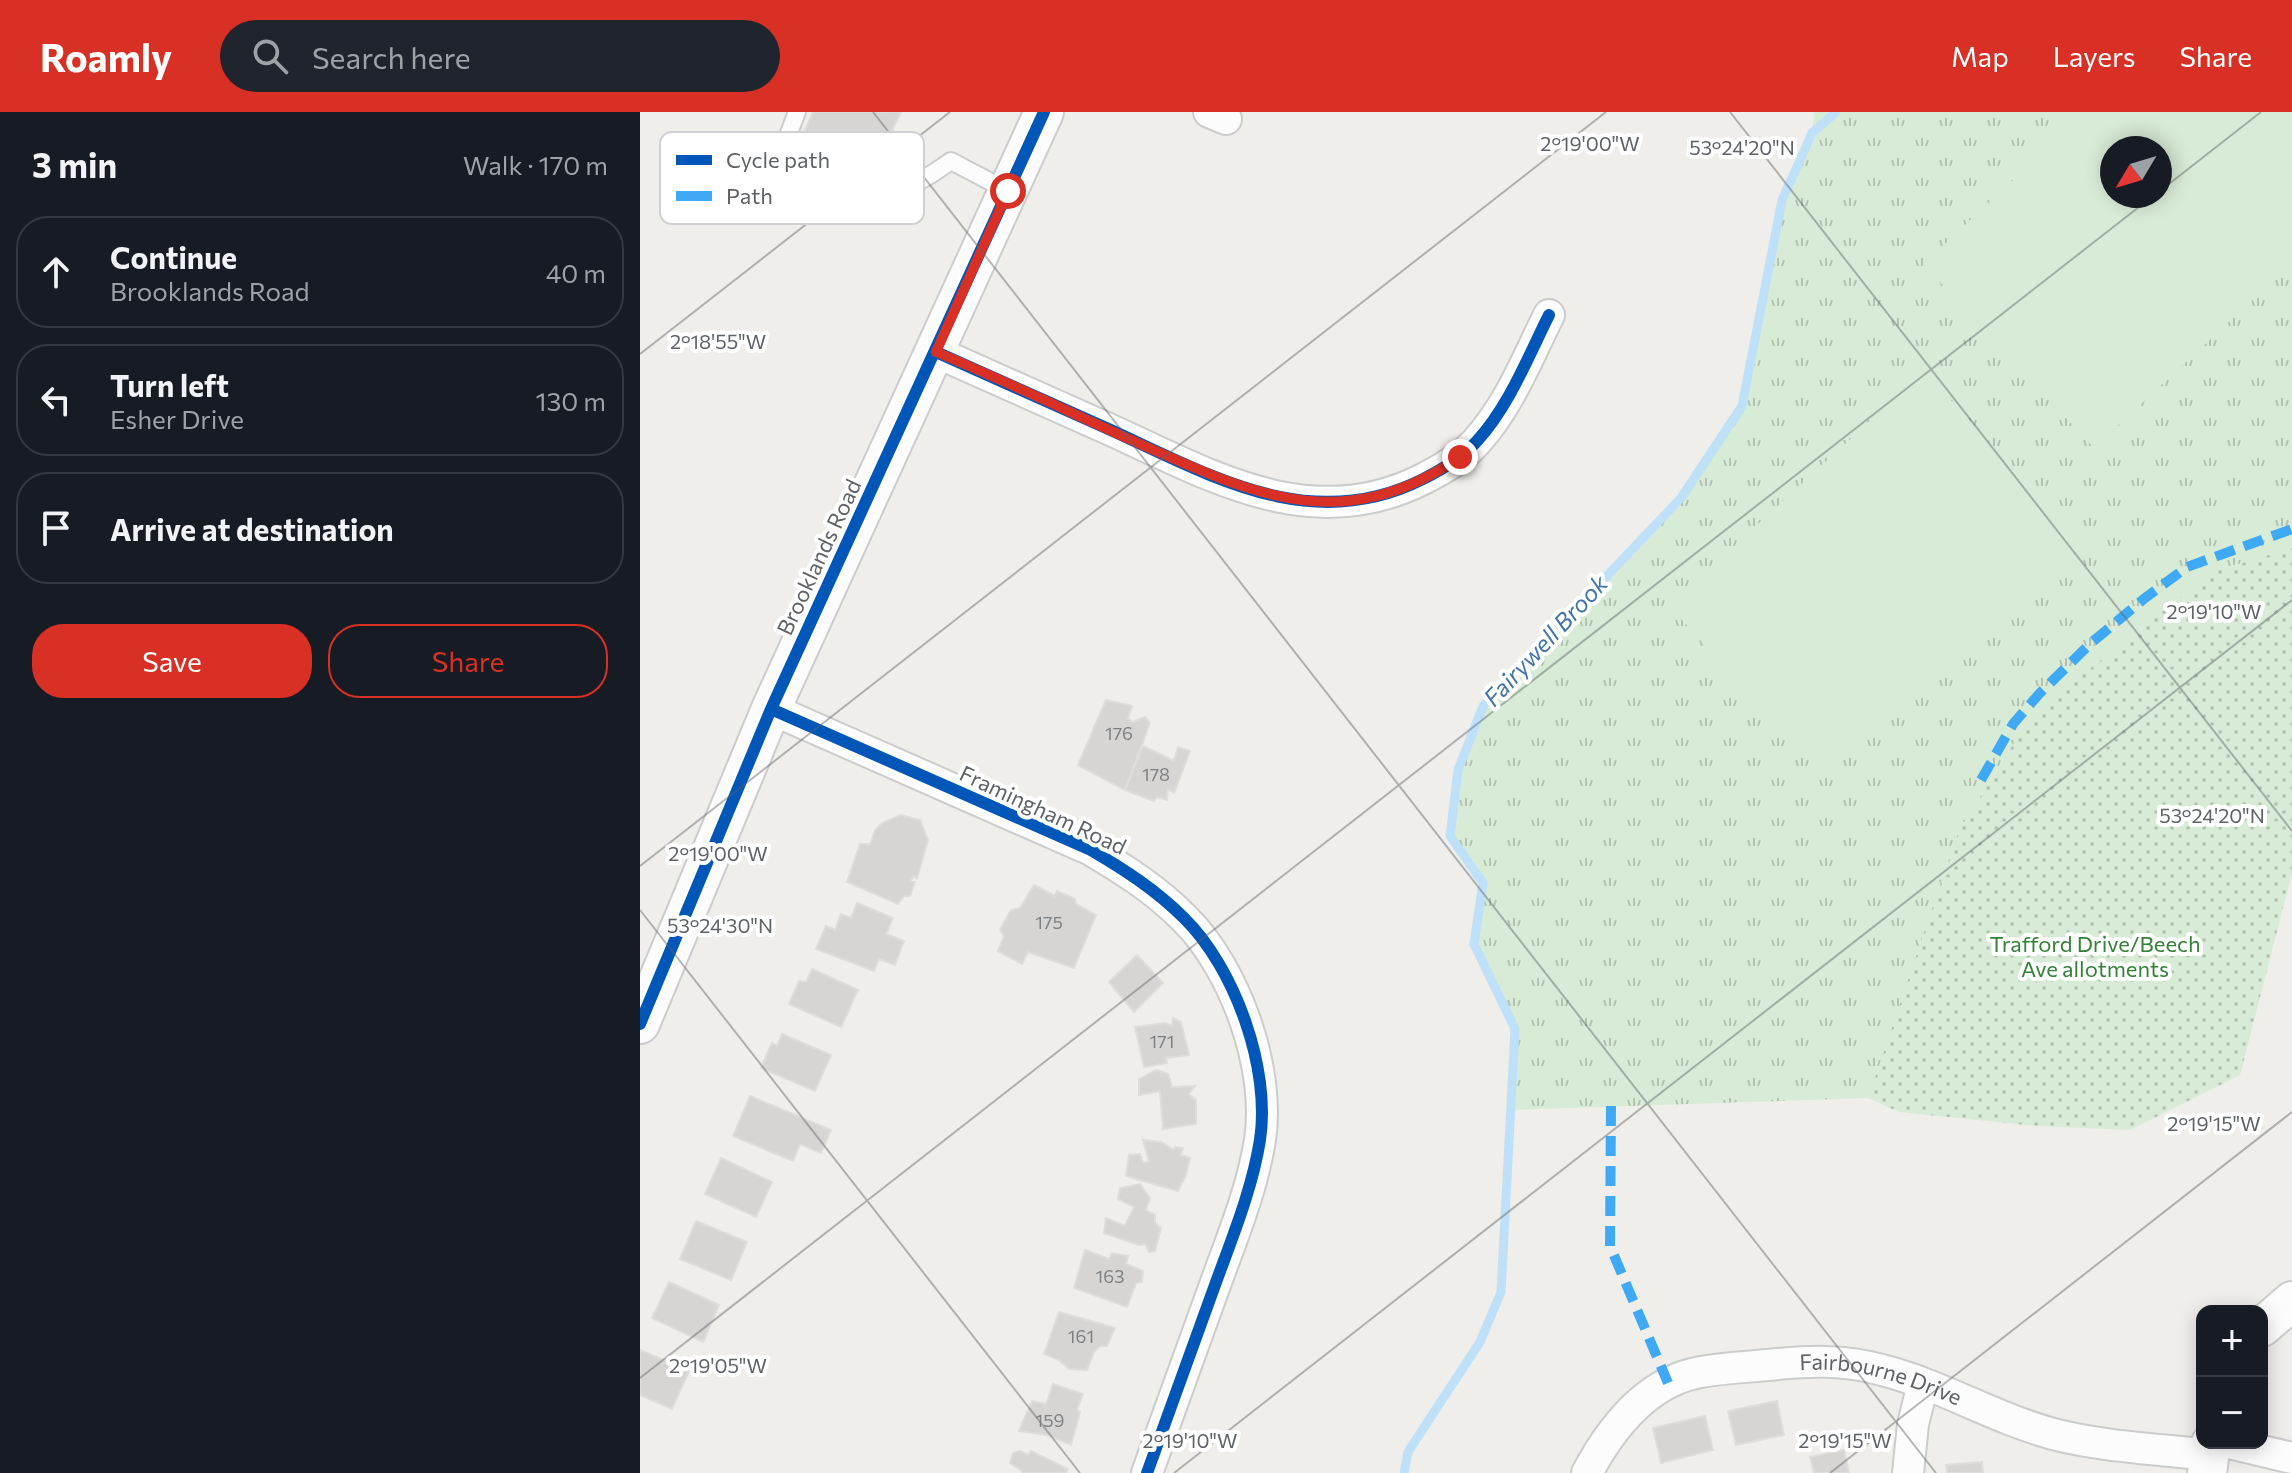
<!DOCTYPE html>
<html lang="en">
<head>
<meta charset="utf-8">
<style>
  :root { --surface:#171b24; --page:#20242c; --text:#f1f3f6; --muted:#9ea1a6; --line:#363941; --accent:#d93025 }
  body { margin:0; font-family:Commissioner,sans-serif; background:var(--page); color:var(--text) }
  .controls { position:absolute; right:24px; bottom:24px; display:grid; overflow:hidden; border-radius:16px; box-shadow:0 4px 20px #0003 }
  .controls button { width:72px; height:72px; display:grid; place-items:center; padding:0; border:0; border-bottom:2px solid var(--line); background:var(--surface); color:var(--text); font:40px sans-serif }
  .compass { position:absolute; left:1460px; top:24px; width:72px; height:72px; border-radius:50%; background:var(--surface); box-shadow:0 4px 20px #0003; rotate:232deg }
  .stop { position:absolute; width:24px; height:24px; margin:-18px; border:6px solid #d93025; border-radius:50%; background:#fff }
  .stop.end { background:#d93025; border-color:#fff; box-shadow:0 2px 8px #0008 }
  .list { margin:0; padding:0; list-style:none }
  h2 { display:flex; justify-content:space-between; align-items:center; height:104px; margin:0; padding:0 32px; font-size:34px }
  h2 small { font-size:26px; font-weight:400; color:var(--muted) }
  .list li { display:grid; grid-template-columns:52px 1fr auto; gap:24px; align-items:center; box-sizing:border-box; height:112px; margin:0 16px 16px; padding:0 16px; border:2px solid var(--line); border-radius:32px }
  .list b { display:block; font-size:30px; white-space:nowrap }
  .list p { margin:0; font-size:26px; white-space:nowrap; color:var(--muted) }
  .list em { font-size:26px; font-style:normal; color:var(--muted) }
  .actions { display:flex; gap:16px; padding:24px 32px }
  .actions a { flex:1; padding:18px 0; border:2px solid var(--accent); border-radius:32px; text-align:center; font-size:28px; color:var(--accent) }
  .actions .main { background:var(--accent); color:#fff }
  .icon { flex:none; width:44px; height:44px; fill:none; stroke:currentColor; stroke-width:2; stroke-linecap:round; stroke-linejoin:round }
  .map { position:relative; flex:none; width:1652px; height:1361px; overflow:hidden }
  header { display:flex; align-items:center; gap:48px; box-sizing:border-box; height:112px; padding:0 40px; background:var(--accent); color:#fff }
  header strong { font-size:38px }
  nav { display:flex; gap:44px; margin-inline-start:auto; font-size:28px }
  .search { width:560px; height:72px; background:var(--page); display:flex; align-items:center; gap:20px; box-sizing:border-box; padding:0 28px; border-radius:44px; color:var(--muted); font-size:30px }
  main { display:flex }
  aside { flex:1; background:var(--surface) }
  .map>svg:first-child { display:block }
</style>
</head>
<body>
<header>
<strong>Roamly</strong>
<div class="search"><svg class="icon" aria-label="search" viewBox="0 0 24 24"><circle cx="10" cy="10" r="6"/><path d="M15 15l6 6"/></svg>Search here</div>
<nav><a>Map</a><a>Layers</a><a>Share</a></nav>
</header>
<main>
<aside>
<h2>3 min<small>Walk · 170 m</small></h2>
<ul class="list">
<li><svg class="icon" aria-label="ahead" viewBox="0 0 24 24"><path d="M12 20V5M6 11l6-6 6 6"/></svg><div><b>Continue</b><p>Brooklands Road</p></div><em>40 m</em></li>
<li><svg class="icon" aria-label="left" viewBox="0 0 24 24"><path d="M17 20v-9H6M10 6l-5 5 5 5"/></svg><div><b>Turn left</b><p>Esher Drive</p></div><em>130 m</em></li>
<li><svg class="icon" aria-label="arrive" viewBox="0 0 24 24"><path d="M6 21V4h12l-3 4 3 4H6"/></svg><div><b>Arrive at destination</b></div></li>
</ul>
<div class="actions"><a class="main">Save</a><a>Share</a></div>
</aside>
<div class="map">
<svg width="1652" height="1361" viewBox="0 0 1652 1361">
  <defs>
    <pattern id="grass-dots" width="8" height="8" patternUnits="userSpaceOnUse" patternTransform="scale(2)"><rect width="8" height="8" fill="#d8ebd6"/><path d="M2 2h.1M6 6h.1" fill="none" stroke="#b2c2b1" stroke-width="1.8" stroke-linecap="round"/></pattern>
    <pattern id="park-tufts" width="24" height="20" patternUnits="userSpaceOnUse" patternTransform="scale(2)"><rect width="24" height="20" fill="#d8ebd6"/><path d="M3 7l-1-3M5 7V3M7 7l1-3M15 17l-1-3M17 17v-4M19 17l1-3" fill="none" stroke="#b2c2b1"/></pattern>
  </defs>
  <rect width="100%" height="100%" fill="#efeeea"/>
  <path fill="url(#grass-dots)" d="M1652,436V761L1600,963L1490,1018L1396,1014L1259,1000L1228,986L1318,720L1392,602L1574,459Z"/>
  <path fill="url(#park-tufts)" fill-rule="evenodd" d="M1174,0H1652V436L1574,459L1392,602L1318,720L1228,986L869,998L875,917L834,832L843,771L810,724L818,658L843,594L1041,386L1101,294L1142,88L1172,21ZM1472,36H1520V84H1472Z"/>
  <path fill="#d8ebd6" fill-rule="evenodd" d="M1446,0H1650L1652,2V151L1454,336L1283,152ZM1472,36H1520V84H1472Z
    M1284,259L1439,428L1183,662L1029,494Z"/>
  <g fill="none" stroke-linecap="round" stroke-linejoin="round">
    <path stroke="#bfe0f9" stroke-width="9" d="M764,1361L768,1340L840,1230L861,1180L875,917L834,832L843,771L810,724L818,658L843,594L1041,386L1102,294L1142,88L1172,21L1196,0"/>
  </g>
  <path fill="#d6d5d3" stroke="#deddd9" stroke-width="2" d="M173,0H261L237,51L228,46L222,58L183,40L187,31L164,20Z
    M466,588L492,594L488,607L493,610L505,605L510,611L485,678L438,653Z
    M503,634L534,649L538,635L550,639L534,681L528,677L527,688L517,685L514,689L485,678Z
    M261,703L280,708L288,728L277,766L273,764L270,770H275L270,784H264L258,792L207,770L220,732H230L235,718L242,711Z
    M394,773L415,784L417,779L435,787L436,792L456,803L434,856L388,840L382,852L358,839L364,824L360,818L371,798L380,796Z
    M217,791L253,806L246,822L264,829L255,853L239,847L234,859L176,837L186,814L195,818L201,802L211,806Z
    M497,843L523,871L494,900L469,870Z
    M172,857L218,878L201,915L149,892L159,869L166,870Z
    M533,906L541,910L549,943L526,946L527,951L504,955L495,915L525,911L532,914Z
    M142,922L191,943L175,979L121,956L132,931L137,934Z
    M516,958L528,962L532,975L555,974L549,982L556,988V1012L523,1017L520,979L499,983V967Z
    M110,984L191,1018L181,1041L160,1032L153,1049L93,1024Z
    M503,1028L521,1030L534,1038L535,1035L543,1036L541,1043L550,1046L546,1063L538,1079L486,1064L489,1043L500,1042L503,1051L509,1049Z
    M81,1046L132,1070L116,1105L65,1082Z
    M500,1072L510,1086L506,1098L515,1103V1111L521,1116L515,1139L509,1140L505,1132L499,1133L464,1121L466,1106L485,1114L494,1095L478,1087L480,1076Z
    M56,1109L107,1130L91,1168L40,1147Z
    M445,1138L469,1147L472,1141L488,1144L486,1152L503,1159L502,1170L496,1171L487,1195L434,1176Z
    M29,1170L79,1193L63,1230L12,1206Z
    M419,1200L475,1216L467,1234H460L454,1240L447,1258L429,1257L419,1248L404,1242Z
    M0,1238L49,1259L32,1297L0,1283Z
    M413,1272L443,1282L437,1298L440,1300L431,1333L407,1323L379,1319L392,1289L406,1292Z
    M1137,1289L1144,1323L1096,1333L1088,1299Z
    M1065,1304L1073,1338L1021,1351L1013,1316Z
    M1204,1338L1209,1361H1174L1170,1345Z
    M380,1339L388,1343L391,1339L428,1357L426,1361H382V1359L370,1351L373,1341Z
    M1342,1350L1343,1361H1307L1306,1353Z"/>
  <g fill="none" stroke-linecap="round" stroke-linejoin="round">
    <defs>
      <path id="service" d="M157,0L149,21C170,64 229,83 274,71C287,67 300,56 311,49L368,79"/>
      <g id="minor">
        <path d="M569,0L586,7"/>
        <path d="M296,240C355,266 414,293 473,319C573,365 673,423 783,367C803,357 822,346 837,329C869,294 888,245 909,203"/>
        <path d="M131,597L451,738C485,758 516,778 544,806C595,856 631,957 620,1028C612,1078 592,1126 575,1173C552,1236 530,1298 507,1361"/>
        <path d="M1589,1331L1652,1346"/>
        <path id="s1" d="M947,1361C971,1316 1008,1269 1061,1260C1083,1256 1106,1255 1128,1253C1167,1249 1204,1247 1242,1258C1301,1273 1354,1306 1413,1322C1464,1335 1518,1337 1570,1343"/>
        <path d="M1268,1361L1273,1312L1283,1272"/>
      </g>
      <path id="tertiary" d="M0,912L131,597L404,0
        M1622,1215L1652,1189
        M1567,1361L1571,1331"/>
    </defs>
    <use href="#service" stroke="#cbcccc" stroke-width="20"/>
    <use href="#minor" stroke="#cbcccc" stroke-width="34"/>
    <use href="#tertiary" stroke="#cbcccc" stroke-width="42"/>
    <use href="#service" stroke="#fdfcfc" stroke-width="16"/>
    <use href="#minor" stroke="#fdfcfc" stroke-width="30"/>
    <use href="#tertiary" stroke="#fdfcfc" stroke-width="38"/>
    <path stroke="#3fa9f5" stroke-width="10" stroke-dasharray="20 10" stroke-linecap="butt" d="M1341,668L1373,612L1399,582L1451,531L1505,486L1547,455L1652,417
      M971,994L970,1134L1028,1271"/>
    <defs>
      <path id="cycleway" d="M296,240C355,266 414,293 473,319C573,365 673,423 783,367C803,357 822,346 837,329C869,294 888,245 909,203
        M131,597L451,738C485,758 516,778 544,806C595,856 631,957 620,1028C612,1078 592,1126 575,1173C552,1236 530,1298 507,1361
        M0,912L131,597L404,0"/>
    </defs>
    <use href="#cycleway" stroke="#fff" stroke-width="17"/>
    <use href="#cycleway" stroke="#0057b8" stroke-width="12"/>
  </g>
  <g fill="none" stroke-linecap="round" stroke-linejoin="round">
    <path stroke="#d93025" stroke-width="10" d="M368,79L296,240C361,267 425,298 489,327C608,380 698,428 820,345"/>
  </g>
  <path fill="none" stroke="#5f6368" stroke-width="2" stroke-opacity="0.45" d="M233,0L1296,1361M1090,0L1652,719M1520,79L1621,0M0,242L310,0M0,754L966,0M0,798L440,1361M0,1266L1513,84M534,1361L1652,488M1190,1361L1652,1000"/>
  <g text-anchor="middle" stroke-width="8" stroke-linejoin="round" paint-order="stroke">
    <g font-size="18" fill="#7e8184">
      <text x="479" y="628">176</text>
      <text x="516" y="669">178</text>
      <text x="409" y="817">175</text>
      <text x="522" y="936">171</text>
      <text x="470" y="1171">163</text>
      <text x="441" y="1231">161</text>
      <text x="410" y="1315">159</text>
    </g>
    <g font-size="22" fill="#5f6368" stroke="#fff">
      <text transform="translate(179 445) rotate(-65)" y="8">Brooklands Road</text>
      <text transform="translate(403 698) rotate(25)" y="8">Framingham Road</text>
      <text dy="8" stroke="none"><textPath href="#s1" startOffset="340">Fairbourne Drive</textPath></text>
    </g>
    <g font-size="22" fill="#348238" stroke="#fff">
      <text x="1455" y="840">Trafford Drive/Beech<tspan x="1455" dy="25">Ave allotments</tspan></text>
    </g>
    <g font-size="24" font-style="italic" fill="#4174aa" stroke="#fff">
      <text transform="translate(906 529) rotate(-47)" y="8">Fairywell Brook</text>
    </g>
  </g>
  <rect x="20" y="20" width="264" height="92" rx="12" fill="#fff" stroke="#cfd0d2" stroke-width="2"/>
  <rect x="36" y="43" width="36" height="10" fill="#0057b8"/>
  <rect x="36" y="79" width="36" height="10" fill="#3fa9f5"/>
  <g font-size="22" fill="#5f6368">
    <text x="86" y="56">Cycle path</text>
    <text x="86" y="92">Path</text>
  </g>
  <g font-size="20" text-anchor="middle" fill="#5f6368" stroke="#fff" stroke-width="8" stroke-linejoin="round" paint-order="stroke">
    <text x="950" y="39">2°19'00"W</text>
    <text x="1102" y="43">53°24'20"N</text>
    <text x="78" y="237">2°18'55"W</text>
    <text x="1574" y="507">2°19'10"W</text>
    <text x="1572" y="711">53°24'20"N</text>
    <text x="78" y="749">2°19'00"W</text>
    <text x="80" y="821">53°24'30"N</text>
    <text x="1574" y="1019">2°19'15"W</text>
    <text x="78" y="1261">2°19'05"W</text>
    <text x="550" y="1336">2°19'10"W</text>
    <text x="1205" y="1336">2°19'15"W</text>
  </g>
</svg>
<div class="controls">
<button>+</button>
<button>−</button>
</div>
<svg class="compass" viewBox="-18 -18 36 36"><path d="M0-13l5 13h-10z" fill="#e53935"/><path d="M0 13l5-13h-10z" fill="#9ea1a6"/></svg>
<div class="stop" style="left:368px;top:79px"></div>
<div class="stop end" style="left:820px;top:345px"></div>
</div>
</main>
</body>
</html>
